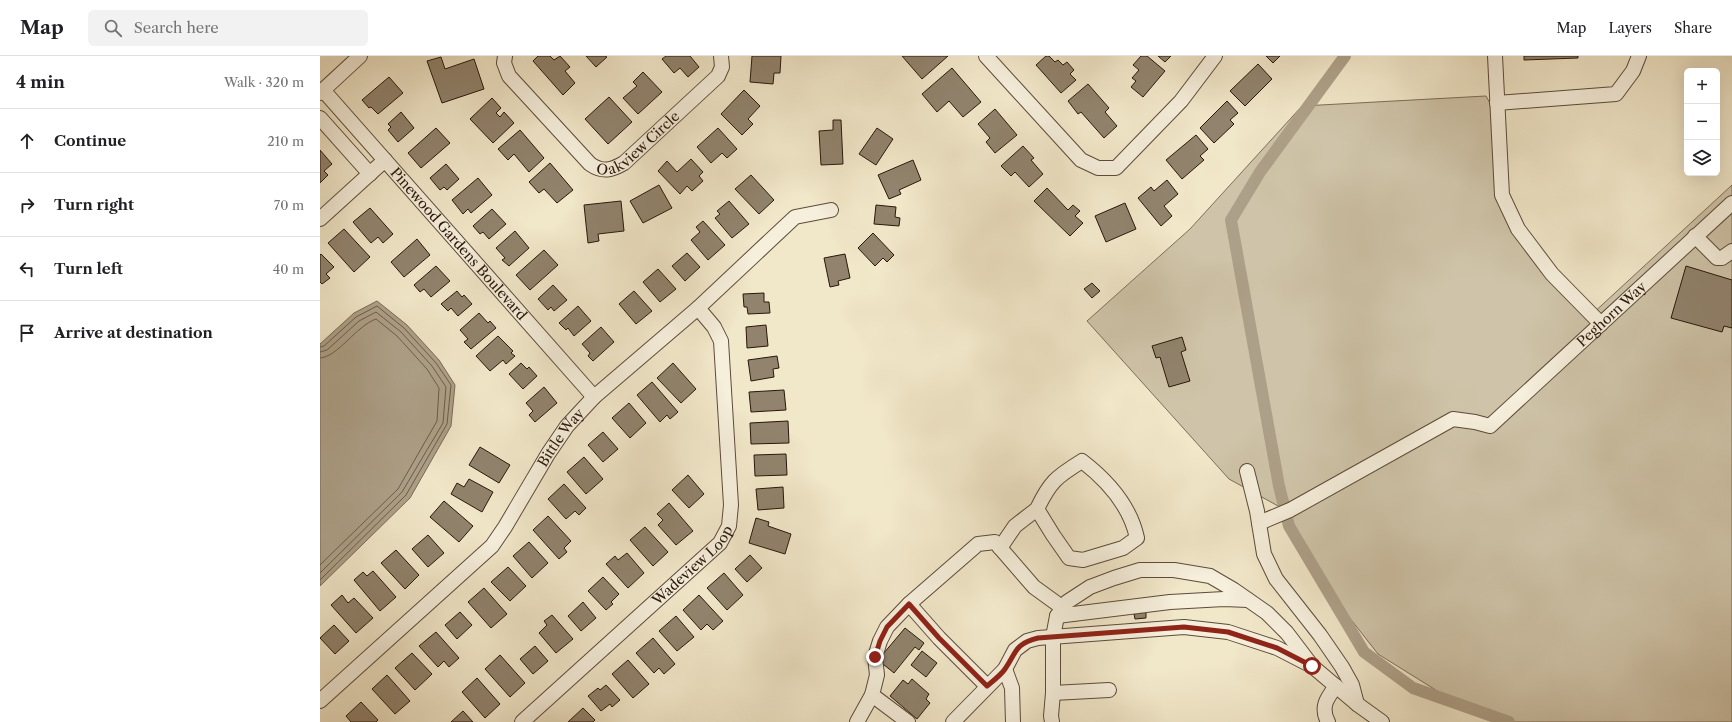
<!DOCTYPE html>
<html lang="en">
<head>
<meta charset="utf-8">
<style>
  :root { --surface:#fff; --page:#f2f2f2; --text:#202124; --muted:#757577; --line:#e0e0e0 }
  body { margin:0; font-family:"Libre Caslon Text",serif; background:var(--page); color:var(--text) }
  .controls { position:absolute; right:12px; top:12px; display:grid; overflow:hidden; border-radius:6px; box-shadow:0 4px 16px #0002 }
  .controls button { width:36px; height:36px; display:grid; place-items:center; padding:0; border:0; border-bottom:1px solid var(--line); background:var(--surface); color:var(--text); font:20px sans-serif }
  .stop { position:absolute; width:12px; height:12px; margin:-9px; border:3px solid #8f2418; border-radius:50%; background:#fff }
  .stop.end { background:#8f2418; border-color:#fff; box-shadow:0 1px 4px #0008 }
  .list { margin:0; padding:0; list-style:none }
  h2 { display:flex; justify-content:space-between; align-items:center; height:52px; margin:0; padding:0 16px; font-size:17px }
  h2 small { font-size:13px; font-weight:400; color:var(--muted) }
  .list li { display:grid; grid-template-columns:26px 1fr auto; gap:12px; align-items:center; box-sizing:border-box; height:64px; padding:0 16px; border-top:1px solid var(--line) }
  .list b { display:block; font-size:15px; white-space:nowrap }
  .list em { font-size:13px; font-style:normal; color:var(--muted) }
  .icon { flex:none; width:22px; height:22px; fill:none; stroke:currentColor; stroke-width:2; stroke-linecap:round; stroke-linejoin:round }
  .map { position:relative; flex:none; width:1412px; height:666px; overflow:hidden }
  header { display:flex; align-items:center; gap:24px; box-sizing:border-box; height:56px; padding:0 20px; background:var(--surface); border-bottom:1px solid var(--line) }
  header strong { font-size:19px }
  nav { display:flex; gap:22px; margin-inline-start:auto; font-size:14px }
  .search { width:280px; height:36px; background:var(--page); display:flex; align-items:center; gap:10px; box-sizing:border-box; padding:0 14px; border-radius:6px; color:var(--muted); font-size:15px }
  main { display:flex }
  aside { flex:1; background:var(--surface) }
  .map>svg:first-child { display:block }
</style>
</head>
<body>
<header>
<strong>Map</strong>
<div class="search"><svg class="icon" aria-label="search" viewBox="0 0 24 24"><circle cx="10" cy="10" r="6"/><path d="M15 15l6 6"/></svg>Search here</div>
<nav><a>Map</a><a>Layers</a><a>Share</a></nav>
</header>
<main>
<aside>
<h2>4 min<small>Walk · 320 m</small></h2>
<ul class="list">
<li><svg class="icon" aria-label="ahead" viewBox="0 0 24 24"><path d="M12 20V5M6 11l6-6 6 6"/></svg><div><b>Continue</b></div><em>210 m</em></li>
<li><svg class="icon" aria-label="right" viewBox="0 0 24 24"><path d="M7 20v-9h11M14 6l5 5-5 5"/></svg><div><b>Turn right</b></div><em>70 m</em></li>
<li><svg class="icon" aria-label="left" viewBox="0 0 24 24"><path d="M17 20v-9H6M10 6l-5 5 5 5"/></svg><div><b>Turn left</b></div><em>40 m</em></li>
<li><svg class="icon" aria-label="arrive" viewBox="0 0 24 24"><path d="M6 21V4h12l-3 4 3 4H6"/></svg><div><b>Arrive at destination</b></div></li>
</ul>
</aside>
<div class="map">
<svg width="1412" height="666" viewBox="0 0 1412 666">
  <rect width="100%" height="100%" fill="#f1e7c9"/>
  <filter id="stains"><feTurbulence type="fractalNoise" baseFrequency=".005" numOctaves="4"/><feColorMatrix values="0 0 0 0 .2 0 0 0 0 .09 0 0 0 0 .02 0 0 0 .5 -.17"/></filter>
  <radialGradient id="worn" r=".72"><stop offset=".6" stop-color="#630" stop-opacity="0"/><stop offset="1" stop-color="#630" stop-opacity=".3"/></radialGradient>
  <path fill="#cfc4a9" stroke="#7c6e5a" d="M1166,40L1176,58L1192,168L1270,260L1412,129V666H1177L1151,656L1058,598L989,510L969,456L909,423L767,265L870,173L982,50Z"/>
  <path fill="#ada088" stroke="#796956" d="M57,245L87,269L119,304L135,329L131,370L90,442L0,530V288L34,257Z"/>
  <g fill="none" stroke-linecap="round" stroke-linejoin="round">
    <path stroke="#6c5c49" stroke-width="1" d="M0,291L4,290L36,261L57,250L84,272L116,307L131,329L127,368L86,439L0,524
      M0,296L7,294L39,265L56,256L81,276L112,310L126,331L123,367L82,436L0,517
      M0,302C18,301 36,270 56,263L77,280L107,313L119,332L117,365L78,433L0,509"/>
    <path stroke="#ada088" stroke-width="12" d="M1025,0L940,116L911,164L959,430L969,470L1044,596L1093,632L1189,666"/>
  </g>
  <path fill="#91836d" stroke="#2a170a" d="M218,0H230L234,4L240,0L250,11L245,15L255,27L243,39L213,5Z
    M266,0H285L287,1L276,11Z
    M346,0H370L379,11L368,21L360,12L354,17L342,3Z
    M432,0H461L460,17H454L453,28L430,26Z
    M582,0H628L602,23Z
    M726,0H729L735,6L738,4L743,9L747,6L754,14L750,18L756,24L741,37L716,9Z
    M821,0H827L845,15L823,41L811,31L816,25L812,22L819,14L813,9Z
    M838,0H851L845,6Z
    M946,0H960L953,7Z
    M1204,0H1258V2L1204,4Z
    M121,1L125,13L154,3L164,33L122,47L107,5Z
    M938,8L952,23L925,50L910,35Z
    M632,12L661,46L643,61L629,45L617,56L602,38Z
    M323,16L342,36L318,58L303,42L317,30L313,26Z
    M69,21L83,37L58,58L51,51L49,52L42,44Z
    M768,28L789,52L785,56L797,70L784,82L761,56L758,58L748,45Z
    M424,34L440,50L428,63L433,68L422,79L401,58Z
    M289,41L312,66L288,88L265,63Z
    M172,42L181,52L176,57L180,61L184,56L194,67L173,87L150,63Z
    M907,45L918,57L910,64L914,68L894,87L880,72Z
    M675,53L697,79L675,97L666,86L670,82L658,68Z
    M81,56L94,72L78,86L68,74L71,71L68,68Z
    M513,64H521L523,108L501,109L499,75L513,74Z
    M116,72L130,87L101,112L88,97Z
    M398,72L417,93L407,102L402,97L391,107L377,91Z
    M557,72L573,83L556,109L539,98Z
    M200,74L224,102L209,116L194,98L188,104L178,93Z
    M876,79L888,93L880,100L884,104L862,123L846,104Z
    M703,90L714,102L711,104L723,118L709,131L695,116L691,120L681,110Z
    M0,94L12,108L4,115L8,119L0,127Z
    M371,103L383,116L379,120L383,125L372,135L367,130L360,138L338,115L347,105L357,116Z
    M593,104L601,124L579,134L581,138L569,143L558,119Z
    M230,107L253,134L237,147L224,133L219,137L209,126Z
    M126,108L139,123L127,134L124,131L120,134L110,122Z
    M431,119L454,144L439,158L415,133Z
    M158,122L172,139L151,157L148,153L143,158L132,144Z
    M847,124L858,138L844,150L852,160L841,170L818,142L831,131L834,135Z
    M339,129L352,152L323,167L310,145Z
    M727,132L748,154L753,149L760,155L755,160L763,167L750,180L714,145Z
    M301,145L304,175L278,178L279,185L268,187L264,149Z
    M409,145L429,168L412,182L395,162L400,158L397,155Z
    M805,147L816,173L786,186L775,160Z
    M556,149L576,151L575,161L580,162L579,170L554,168Z
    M50,152L73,178L63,187L58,181L51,187L33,166Z
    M172,153L186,168L169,183L163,176L160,178L153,170Z
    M383,165L405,189L388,204L371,184L380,176L376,171Z
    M24,173L50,201L34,216L8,187Z
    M195,175L209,192L189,210L182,204L185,202L176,192Z
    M553,177L574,199L567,206L563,202L555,210L538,192Z
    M97,183L110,199L84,221L71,206Z
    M224,194L238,209L210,234L196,219Z
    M367,197L380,211L365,225L352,210Z
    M1,198L14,211L6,218L10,222L2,228L0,226V199Z
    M525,198L530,222L518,225L519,229L510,231L504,202Z
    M116,210L130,225L111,241L104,233L100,236L94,229Z
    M1366,210L1412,224V272L1404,270L1402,276L1351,262Z
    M338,213L356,233L340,246L323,226Z
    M772,227L780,235L772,242L764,233Z
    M233,229L247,244L234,255L231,251L228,254L218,243Z
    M137,235L142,241L144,239L152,248L138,260L131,252L128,255L121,248Z
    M314,235L332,255L316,268L299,248Z
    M444,237V246H449L450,257L428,258L427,251H424L423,238Z
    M258,250L271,265L254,280L248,272L246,274L239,267Z
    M159,257L168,267L170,265L176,272L151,293L144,286L148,283L140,274Z
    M446,269L448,290L427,292L426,271Z
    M281,271L294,286L273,305L268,300L270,297L262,288Z
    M178,280L193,295L191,297L195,300L186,308L183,304L170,315L156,300Z
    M862,281L866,294L861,296L870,325L849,331L840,301L836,302L832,290Z
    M457,300L459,312L453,313L454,321L431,325L428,304Z
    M201,307L207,313L209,311L217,320L203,333L189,318Z
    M353,307L376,333L361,347L337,322Z
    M332,326L358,356L350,363L347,359L340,366L317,339Z
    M224,331L237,347L215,366L209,359L213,355L206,347Z
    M464,334L466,354L431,356L429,336Z
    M309,347L326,367L310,382L292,362Z
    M468,365L469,387L431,388L430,367Z
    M283,376L298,393L283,406L268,389Z
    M160,391L190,409L179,427L149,409Z
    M466,398L467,419L435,420L434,399Z
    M264,401L283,423L266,438L247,416Z
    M368,419L384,438L369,452L352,434Z
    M149,423L173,436L162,456L131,438L137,427L144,431Z
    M244,428L266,452L259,459L255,455L246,463L228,443Z
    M463,431L464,452L438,454L436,433Z
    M124,445L153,470L139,486L110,461Z
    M349,447L373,475L356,489L338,469L343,464L337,458Z
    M228,460L251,485L244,492L247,496L239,503L213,474Z
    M436,462L449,466L448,470L471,478L465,498L429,487Z
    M325,471L348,496L333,510L310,484Z
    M108,479L124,497L108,511L92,493Z
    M209,486L228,507L212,522L193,500Z
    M76,494L99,519L85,533L61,507Z
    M307,497L324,517L308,532L286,508L295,500L298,504Z
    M430,499L442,512L427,526L415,513Z
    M188,511L206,530L190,545L171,526Z
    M53,515L76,541L60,555L34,524L43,516L47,520Z
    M404,517L423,539L407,554L387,532Z
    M283,521L299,538L291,546L293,548L286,554L268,535Z
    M164,532L187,558L171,572L148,546Z
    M22,539L28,547L34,542L53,562L36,577L11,549Z
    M379,539L403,565L393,574L387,568L381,574L363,554Z
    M263,546L276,562L261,575L248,560Z
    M140,556L152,569L137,583L125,569Z
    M826,556V562L815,563L814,558Z
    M232,559L253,583L236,597L219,577L227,569L224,565Z
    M356,560L374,581L357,595L339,575Z
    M14,569L29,585L15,598L0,582Z
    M585,572L604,587L599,594L595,591L574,617L558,604Z
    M116,576L139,602L129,611L124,605L118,611L99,590Z
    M333,582L355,608L344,618L339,612L334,617L316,597Z
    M215,590L228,605L213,618L200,603Z
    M602,595L617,607L606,621L591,609Z
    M92,597L112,618L95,634L75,612Z
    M180,599L205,627L190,641L165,613Z
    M308,604L329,628L313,642L292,618Z
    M67,619L90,645L75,658L52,633Z
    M157,622L180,648L165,662L142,636Z
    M592,623L609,638L606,643L610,647L597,663L570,640L583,624L588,628Z
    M286,629L300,644L292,651L290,648L281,655L268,640L278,632L280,634Z
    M41,646L58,664L56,666H31L26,660Z
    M263,652L275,664L273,666H248Z
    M143,655L153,666H131Z"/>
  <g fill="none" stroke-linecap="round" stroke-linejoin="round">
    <defs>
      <g id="minor">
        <path id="s1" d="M185,0L184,7L189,20L270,108C283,117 292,114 304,107L398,20L402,11L401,0"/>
        <path d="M666,0L761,104L778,112H796L861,45L895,0"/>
        <path d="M1175,0L1182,139L1198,173L1232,218L1281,268"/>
        <path id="s2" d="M3,34L274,341"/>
        <path d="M0,37L40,0"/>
        <path d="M1177,47L1296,38L1313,15L1319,0"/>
        <path d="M0,62L50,118"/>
        <path d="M0,163L65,104"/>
        <path d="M1375,180L1397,202H1402L1412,195"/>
        <path d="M927,415L937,455L944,498L956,523L1000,579L1022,611L1032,629L1037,648"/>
        <path id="s3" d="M939,467L970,454L1133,363L1155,366L1170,370L1412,147"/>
        <path d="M680,492L695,470L717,453L733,479L749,502L763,504L803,492L817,482C810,449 788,425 762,405C736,421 730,426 717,453"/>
        <path d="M737,560L850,546L904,543L928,544"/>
        <path d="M685,613L692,632L693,666"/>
        <path d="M667,630L619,582L589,548L658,488L675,486L714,531L743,552"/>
        <path d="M789,634L733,637V581L737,560L747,546L770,531L794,522L820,514H854L890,520L914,534L947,557L967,577L989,606"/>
        <path id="s4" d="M0,645L172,490L185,471L228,398L247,370L274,341L378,252L475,161L511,154"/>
        <path id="s5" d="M202,666L400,487L409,470L411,449L401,285L394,271L378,252"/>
        <path d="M537,666L552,639"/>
        <path d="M588,666L552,639L557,619L555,601L560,585L567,571L589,548"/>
        <path d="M633,666L685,613L695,594L707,585L718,582L864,571L908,576L957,592L992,610L1037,648L1062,666"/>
        <path d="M732,666L731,660L733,637"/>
        <path d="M1008,666C1000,651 1007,642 1016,630"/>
      </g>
    </defs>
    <use href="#minor" stroke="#5c4b3a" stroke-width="16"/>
    <use href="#minor" stroke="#f6efdc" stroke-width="14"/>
  </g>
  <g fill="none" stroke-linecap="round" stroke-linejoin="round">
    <path stroke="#8f2418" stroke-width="5" d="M555,601L560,585L567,571L589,548L619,582L667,630C673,625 681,619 685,613C697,596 694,588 718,582L864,571L908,576L957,592L992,610"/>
  </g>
  <g text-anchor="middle" stroke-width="3.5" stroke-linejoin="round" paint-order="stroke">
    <g font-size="14" fill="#2a170a" stroke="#f6efdc">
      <text dy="5" stroke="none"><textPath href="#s1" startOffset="199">Oakview Circle</textPath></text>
      <text dy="5" stroke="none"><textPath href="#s2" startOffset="205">Pinewood Gardens Boulevard</textPath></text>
      <text dy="5" stroke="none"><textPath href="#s3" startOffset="423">Peghorn Way</textPath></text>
      <text dy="5" stroke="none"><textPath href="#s4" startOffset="360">Bittle Way</textPath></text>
      <text dy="5" stroke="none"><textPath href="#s5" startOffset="232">Wadeview Loop</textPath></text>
    </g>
  </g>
  <rect width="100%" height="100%" filter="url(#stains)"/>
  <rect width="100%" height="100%" fill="url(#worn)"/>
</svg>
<div class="controls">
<button>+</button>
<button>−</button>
<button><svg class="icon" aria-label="layers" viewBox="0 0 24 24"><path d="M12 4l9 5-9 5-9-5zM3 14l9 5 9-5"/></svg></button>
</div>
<div class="stop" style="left:992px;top:610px"></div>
<div class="stop end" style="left:555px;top:601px"></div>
</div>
</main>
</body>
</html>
